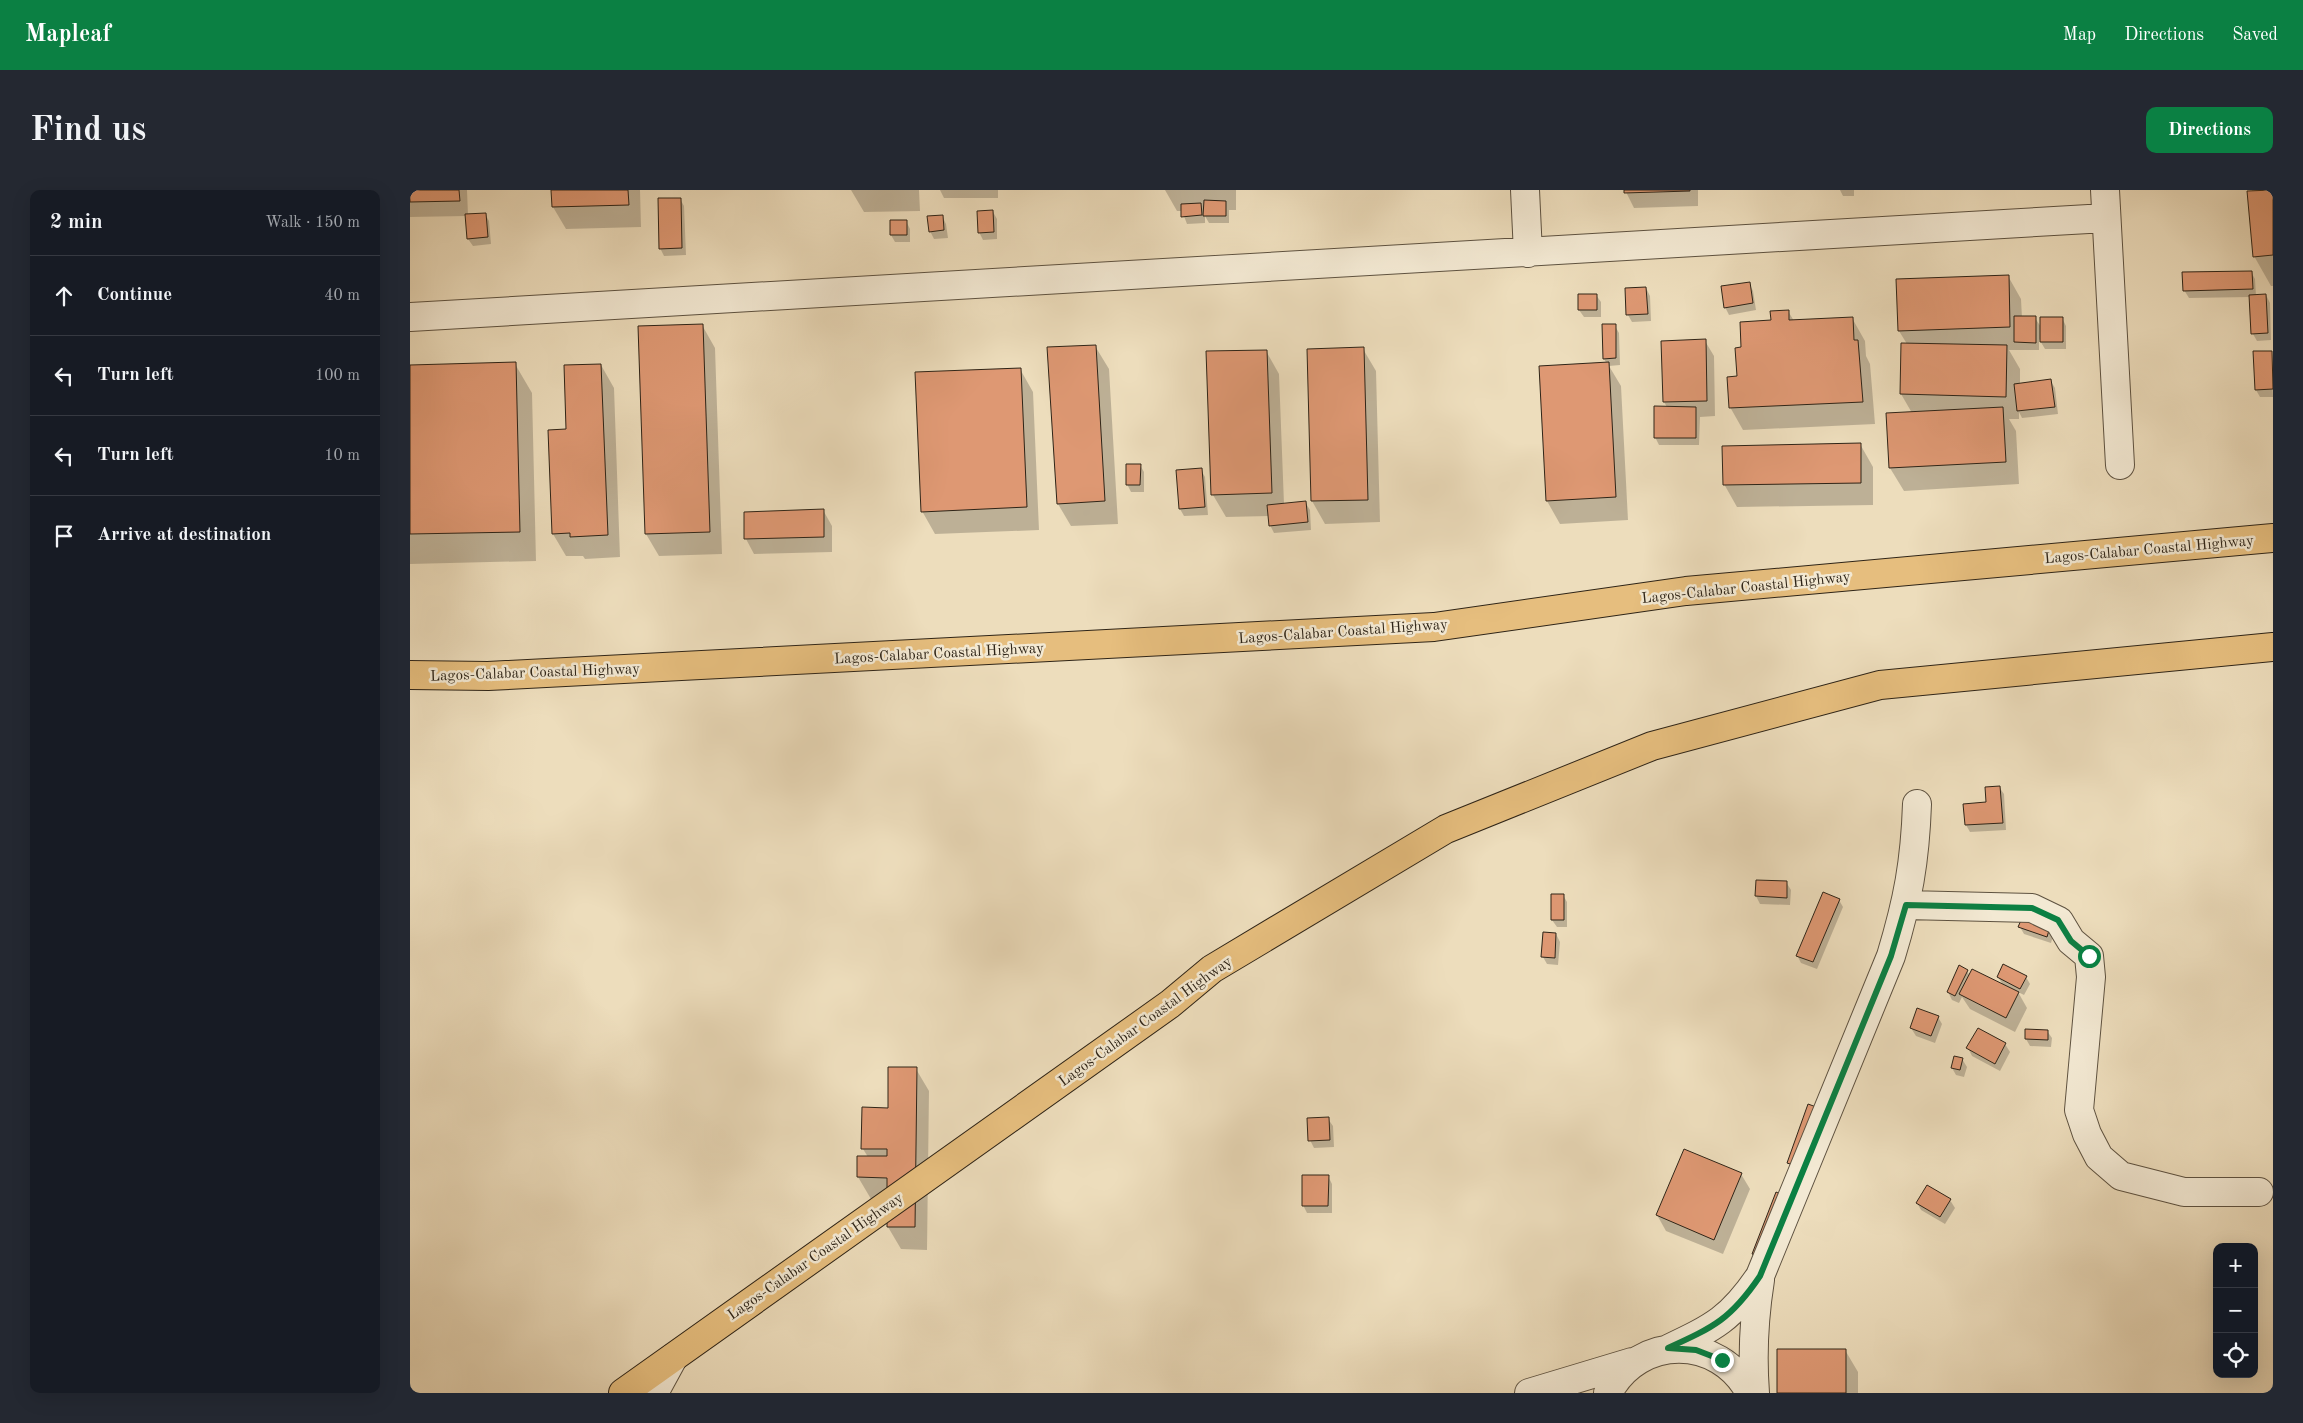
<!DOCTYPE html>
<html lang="en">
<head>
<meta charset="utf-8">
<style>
  :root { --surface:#171b24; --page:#242831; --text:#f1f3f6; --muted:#9ea1a6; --line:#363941; --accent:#0b8043 }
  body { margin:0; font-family:"Old Standard TT",serif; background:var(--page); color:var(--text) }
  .controls { position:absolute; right:15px; bottom:15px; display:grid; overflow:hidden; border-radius:10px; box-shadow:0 5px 20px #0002 }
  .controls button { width:45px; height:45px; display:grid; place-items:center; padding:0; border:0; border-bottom:1px solid var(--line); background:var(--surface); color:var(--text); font:25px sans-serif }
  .stop { position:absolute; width:15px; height:15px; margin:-11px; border:4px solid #0b8043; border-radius:50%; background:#fff }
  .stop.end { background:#0b8043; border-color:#fff; box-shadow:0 1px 5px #0008 }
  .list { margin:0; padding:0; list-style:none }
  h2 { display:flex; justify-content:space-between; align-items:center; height:65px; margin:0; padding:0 20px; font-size:21px }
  h2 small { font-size:16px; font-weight:400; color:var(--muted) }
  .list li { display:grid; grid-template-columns:32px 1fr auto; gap:15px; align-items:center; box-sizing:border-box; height:80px; padding:0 20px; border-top:1px solid var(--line) }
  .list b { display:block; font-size:19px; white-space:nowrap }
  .list em { font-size:16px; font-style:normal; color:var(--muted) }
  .icon { flex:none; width:28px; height:28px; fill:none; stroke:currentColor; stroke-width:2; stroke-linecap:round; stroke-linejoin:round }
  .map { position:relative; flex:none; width:1863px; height:1203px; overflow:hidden; border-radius:10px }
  header { display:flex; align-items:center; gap:30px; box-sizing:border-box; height:70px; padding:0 25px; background:var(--accent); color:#fff }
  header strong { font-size:24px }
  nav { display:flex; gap:28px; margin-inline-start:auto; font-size:18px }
  .intro { display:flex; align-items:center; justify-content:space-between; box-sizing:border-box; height:120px; padding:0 30px }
  h1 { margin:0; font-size:35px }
  .button { padding:12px 22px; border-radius:10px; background:var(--accent); color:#fff; font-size:18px; font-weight:700 }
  main { display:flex; gap:30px; padding:0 30px }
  aside { flex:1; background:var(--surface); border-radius:10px; box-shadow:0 5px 20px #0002 }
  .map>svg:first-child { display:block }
</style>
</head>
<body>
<header>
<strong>Mapleaf</strong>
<nav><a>Map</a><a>Directions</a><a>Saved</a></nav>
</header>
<div class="intro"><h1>Find us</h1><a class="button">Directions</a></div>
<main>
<aside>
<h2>2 min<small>Walk · 150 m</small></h2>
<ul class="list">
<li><svg class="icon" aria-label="ahead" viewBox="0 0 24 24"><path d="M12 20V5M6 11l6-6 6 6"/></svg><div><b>Continue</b></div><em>40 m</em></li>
<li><svg class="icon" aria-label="left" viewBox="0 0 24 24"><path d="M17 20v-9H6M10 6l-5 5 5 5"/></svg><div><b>Turn left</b></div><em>100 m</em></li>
<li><svg class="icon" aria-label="left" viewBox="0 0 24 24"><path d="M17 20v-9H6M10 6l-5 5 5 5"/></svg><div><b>Turn left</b></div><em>10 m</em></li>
<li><svg class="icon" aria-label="arrive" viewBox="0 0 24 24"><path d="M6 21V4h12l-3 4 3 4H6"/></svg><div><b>Arrive at destination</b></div></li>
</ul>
</aside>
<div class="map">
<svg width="1863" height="1203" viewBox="0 0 1863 1203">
  <rect width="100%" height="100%" fill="#edddbc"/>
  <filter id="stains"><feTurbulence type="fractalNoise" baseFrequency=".004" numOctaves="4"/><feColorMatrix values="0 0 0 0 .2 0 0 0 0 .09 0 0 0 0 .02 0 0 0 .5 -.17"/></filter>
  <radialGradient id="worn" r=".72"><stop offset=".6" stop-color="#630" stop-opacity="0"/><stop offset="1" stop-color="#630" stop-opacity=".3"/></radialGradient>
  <path fill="#0003" d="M0,0H57L58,25L75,24L79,31L81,54L63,56L58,49L56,26L0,27Z
    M142,0H230L231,37L156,39L143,17Z
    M441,0H509L510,21L454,22Z
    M530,0H588V8H534Z
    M755,0H826V20H819V33H799L795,26V33L777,34L772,21H767Z
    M1215,0H1288V16L1224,18Z
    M1430,0H1444V6H1433Z
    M1842,0H1863V96H1861L1844,66Z
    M270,9L274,16L276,65L254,66L250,58Z
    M583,22L587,29V49L573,50L569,42Z
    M532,26L536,34L538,48L524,49L520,41Z
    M496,31L500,39V52H485L481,45Z
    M1841,82L1845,89L1846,106L1856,105L1860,113L1861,150L1847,151L1843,144L1840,107L1779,108L1774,100Z
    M1598,86L1611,109L1612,128H1625L1631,137L1652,128L1656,136V159H1635L1629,149V160H1599L1610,179V194L1640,190L1645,198L1648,224L1612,228L1609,222V229H1599L1606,241L1609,294L1494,301L1480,278L1477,225L1502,223L1491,204L1492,154H1497L1489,141L1487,90Z
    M1339,93L1343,101L1346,120L1319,125L1315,117Z
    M1236,98L1240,106L1241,131L1222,132L1218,125L1216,100Z
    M1186,105L1191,112V127H1174L1169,120Z
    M1378,121L1384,131L1442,128L1455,151L1456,166L1460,174L1465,234L1333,240L1320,217L1328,187L1332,159L1362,132Z
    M292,135L305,158L312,364L249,366L236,344Z
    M1205,136L1209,143L1210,175L1199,176L1211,196L1218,330L1150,334L1137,311L1197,174L1194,169Z
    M1295,151L1304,166L1305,226L1290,227L1289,255H1249L1245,247L1257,217L1254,212Z
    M685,156L699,179L708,334L661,336L648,314Z
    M953,159L966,181L970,332L915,334L902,311Z
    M856,161L869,184L874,314L895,312L900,320L901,340L864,343L860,335L859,326L816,327L803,305Z
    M1861,162L1863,207H1850L1846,200L1844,163Z
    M105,174L122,203L126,371L0,374V176Z
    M191,175L204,198L210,367L175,369L173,366H156L143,344L158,241Z
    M610,179L623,202L629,340L525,344L512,321Z
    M1450,254L1463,277V315L1327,317L1314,294Z
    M730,275L734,282V302H721L717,294Z
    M791,280L795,287L798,325L774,326L770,319Z
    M413,320L422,336V362L344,364L336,349Z
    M1589,597L1594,604L1596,640L1560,642L1556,635Z
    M1347,692H1376L1381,700L1380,715L1350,714L1346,706Z
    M1153,705L1157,712V737H1147L1142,730Z
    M1429,710L1433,717L1407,779L1391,773L1387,765Z
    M1610,737L1639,738L1643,746L1641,753L1614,744Z
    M1146,744L1150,752L1148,775L1137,774L1133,767Z
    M1557,781L1560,786L1593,795L1588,787H1616L1620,794L1614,805L1608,802L1617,818L1605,842L1560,819L1552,807L1549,813L1542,810L1538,802Z
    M1528,827L1532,834L1525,853L1506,846L1501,838Z
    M1568,840L1595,854L1600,862L1590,881L1562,866L1558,858Z
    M1637,841L1642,848L1641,857L1620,856L1616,849Z
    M1552,869L1557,877L1554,887L1546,885L1542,878Z
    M506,879L519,901L517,1060L491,1059L478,1037V1010L461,1009L448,987L458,967L453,959Z
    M918,929L923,936L924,957L904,958L900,950Z
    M1331,984L1340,999L1313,1064L1256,1041L1247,1025Z
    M918,986L922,994V1023H897L893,1015Z
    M1517,997L1540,1010L1545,1018L1535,1034L1511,1020L1507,1013Z
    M1368,1160H1435L1448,1182V1203H1368Z"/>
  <path fill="#de9873" stroke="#2e2417" d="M0,0H49L50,11L0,12Z
    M141,0H218L219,15L142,17Z
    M1214,0H1280V1L1214,3Z
    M1863,0V65L1843,67L1837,1Z
    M248,8H271L272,58L249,59Z
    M794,10L816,11V26H793Z
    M791,13L792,25L771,27V14Z
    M583,20L584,42L568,43L567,21Z
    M76,23L78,47L57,49L55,24Z
    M533,25L534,40L519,42L517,26Z
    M480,30H497V45H480Z
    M1842,81L1843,99L1773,101L1772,82Z
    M1599,85L1600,137L1488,141L1486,89Z
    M1340,92L1343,113L1314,118L1311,96Z
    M1236,97L1238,124L1216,125L1215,98Z
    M1168,104H1187V120H1168Z
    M1856,104L1858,143L1841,144L1839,105Z
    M1379,120V130L1443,127L1444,150H1448L1453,212L1319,218L1317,187L1327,186L1325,158L1331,157L1330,132L1361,130L1360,121Z
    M1604,126H1626V153L1604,152Z
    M1630,127H1653V152H1630Z
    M293,134L300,342L235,344L228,136Z
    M1192,134H1206V168L1193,169Z
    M1296,149L1297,211L1253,212L1251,151Z
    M1491,153L1597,155L1596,207L1490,204Z
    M686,155L695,311L647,314L637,157Z
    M954,157L958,310L901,311L897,159Z
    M857,160L862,303L801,305L796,161Z
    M1843,161H1862L1863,199L1845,200Z
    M106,172L110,342L0,344V175Z
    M1199,172L1206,307L1136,311L1129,176Z
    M191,174L198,345L160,347V343L142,344L138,240L156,239L154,175Z
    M611,178L617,317L511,322L505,182Z
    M1641,189L1645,217L1607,221L1604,194Z
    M1244,216L1286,217V248H1244Z
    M1593,217L1596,272L1479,278L1476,223Z
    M1451,253V293L1313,295L1312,256Z
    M716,274H731L730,295H716Z
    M792,278L795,317L769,319L766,280Z
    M896,311L898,332L859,336L857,315Z
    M414,319V347L334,349V322Z
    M1590,596L1593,633L1555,635L1553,614L1576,612L1575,597Z
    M1346,690L1377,691V708L1345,706Z
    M1413,702L1430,709L1403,772L1386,766Z
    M1141,704H1154V730H1141Z
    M1612,728L1640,737L1637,747L1608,737Z
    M1133,742L1146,743L1145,768L1131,767Z
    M1593,774L1617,786L1610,799L1587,787Z
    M1549,775L1558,780L1545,806L1537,802Z
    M1562,779L1609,802L1596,828L1549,804Z
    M1507,818L1529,826L1521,846L1500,838Z
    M1568,838L1596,853L1585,874L1556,858Z
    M1615,839L1638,840V850L1615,849Z
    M1544,866L1553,868L1550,880L1541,878Z
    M478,877H507L505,1037H477V988L447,987V966H477V959H451L452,917L478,918Z
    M1398,914L1409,918L1389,977L1377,973Z
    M919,927L920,950L898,951L897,928Z
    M1274,959L1332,983L1304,1050L1246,1025Z
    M892,985H919L918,1016H892Z
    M1517,995L1541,1009L1530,1027L1506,1013Z
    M1366,1002L1379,1008L1355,1070L1342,1064Z
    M1367,1159H1436V1203H1367Z"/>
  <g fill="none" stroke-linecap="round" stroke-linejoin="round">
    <defs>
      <path id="minor" d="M1115,0L1118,63
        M1695,0L1710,275
        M0,127L1696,28
        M1496,715L1622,718L1649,731L1661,751L1679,766L1681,787L1669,920L1677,944L1689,967L1711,986L1774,1002H1849
        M1258,1159C1304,1137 1321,1129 1350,1086L1481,766C1498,710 1505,672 1507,614
        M244,1203L263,1168
        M1119,1203L1222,1172
        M1198,1203C1229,1144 1309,1144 1340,1203
        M1345,1203C1342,1164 1344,1128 1350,1090"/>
      <path id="highway" d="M0,485L78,486L1024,437L1276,401L1863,348
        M213,1203L760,814L802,779L1036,639L1242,556L1470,495L1863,457"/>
    </defs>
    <use href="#minor" stroke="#5e5240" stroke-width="30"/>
    <use href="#highway" stroke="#2e2417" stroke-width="30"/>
    <use href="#minor" stroke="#f3e9d3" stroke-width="28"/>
    <use href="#highway" stroke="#e6be7e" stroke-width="28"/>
  </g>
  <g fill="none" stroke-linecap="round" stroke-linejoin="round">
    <path stroke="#0b8043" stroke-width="6" d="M1312,1170L1286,1160L1258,1158C1304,1137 1321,1129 1350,1086L1481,766L1496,715L1622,718L1648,730L1661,751L1679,766"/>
  </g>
  <g text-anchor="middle" stroke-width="5" stroke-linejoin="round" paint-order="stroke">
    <g font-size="15" fill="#2e2417" stroke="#f3e9d3">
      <text transform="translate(1739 359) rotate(-5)" y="5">Lagos-Calabar Coastal Highway</text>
      <text transform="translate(1336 397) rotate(-6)" y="5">Lagos-Calabar Coastal Highway</text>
      <text transform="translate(933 441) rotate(-4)" y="5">Lagos-Calabar Coastal Highway</text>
      <text transform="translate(529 463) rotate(-3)" y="5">Lagos-Calabar Coastal Highway</text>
      <text transform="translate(125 482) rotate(-2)" y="5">Lagos-Calabar Coastal Highway</text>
      <text transform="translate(735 831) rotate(-36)" y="5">Lagos-Calabar Coastal Highway</text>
      <text transform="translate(405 1066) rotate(-35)" y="5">Lagos-Calabar Coastal Highway</text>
    </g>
  </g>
  <rect width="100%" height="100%" filter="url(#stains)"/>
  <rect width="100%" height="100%" fill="url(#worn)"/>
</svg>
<div class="controls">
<button>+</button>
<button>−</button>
<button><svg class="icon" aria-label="locate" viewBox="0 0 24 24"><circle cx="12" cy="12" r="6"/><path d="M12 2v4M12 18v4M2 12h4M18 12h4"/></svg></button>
</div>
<div class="stop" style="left:1679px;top:766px"></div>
<div class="stop end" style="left:1312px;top:1170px"></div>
</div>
</main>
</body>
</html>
